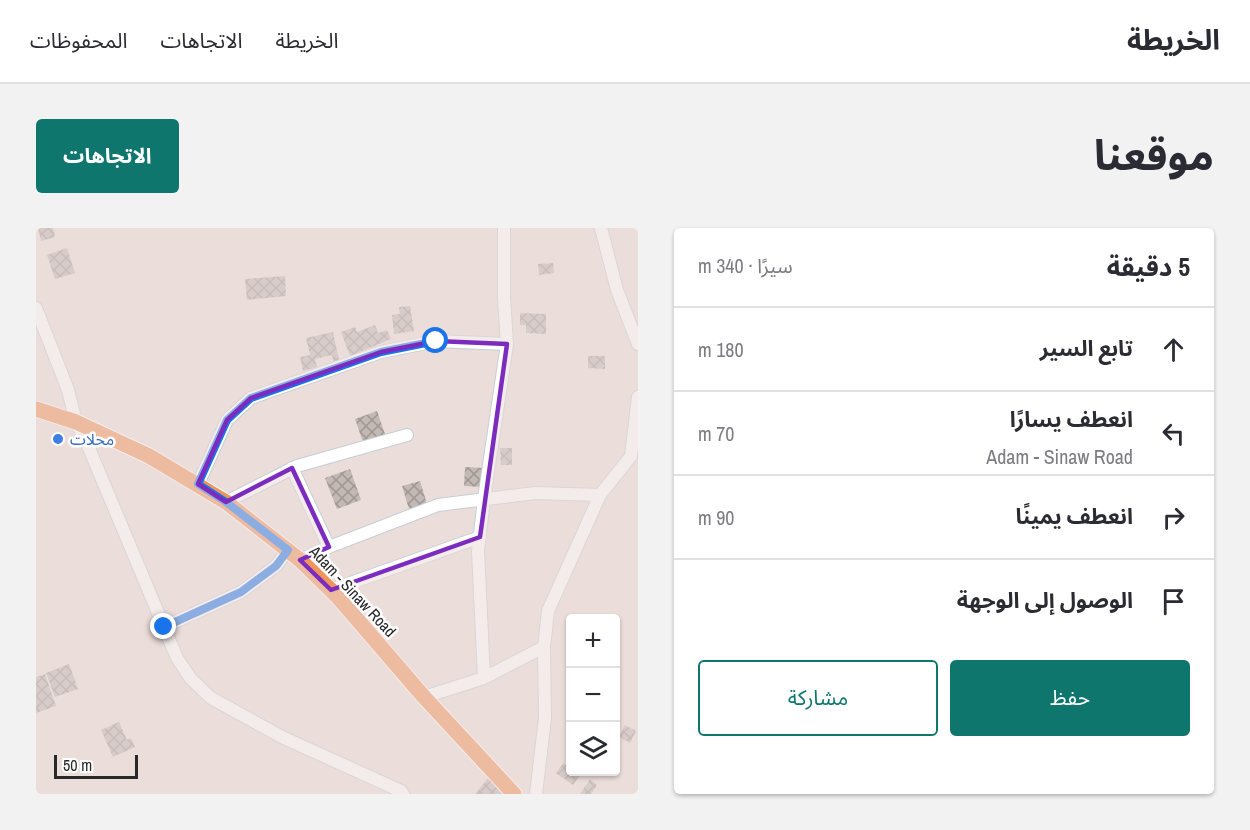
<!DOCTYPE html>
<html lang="ar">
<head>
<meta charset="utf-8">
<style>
  :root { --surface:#fff; --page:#f2f2f3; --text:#2b2b33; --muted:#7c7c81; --line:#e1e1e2; --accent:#0f766e }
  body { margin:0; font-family:"Archivo Narrow","Noto Sans Arabic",sans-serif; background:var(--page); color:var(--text); direction:rtl }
  .controls { position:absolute; right:18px; bottom:18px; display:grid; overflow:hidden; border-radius:6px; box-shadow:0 2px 4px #0004 }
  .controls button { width:54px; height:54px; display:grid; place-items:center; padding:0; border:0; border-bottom:2px solid var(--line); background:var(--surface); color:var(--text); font:30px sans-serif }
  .scale { position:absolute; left:18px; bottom:15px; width:84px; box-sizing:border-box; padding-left:6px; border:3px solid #282828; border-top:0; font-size:16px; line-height:21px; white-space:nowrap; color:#282828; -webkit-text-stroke:4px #fff; paint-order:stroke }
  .stop { position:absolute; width:18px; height:18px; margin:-14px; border:4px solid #1a73e8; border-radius:50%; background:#fff }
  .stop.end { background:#1a73e8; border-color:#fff; box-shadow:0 2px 6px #0008 }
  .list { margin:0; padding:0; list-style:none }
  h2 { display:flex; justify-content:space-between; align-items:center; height:78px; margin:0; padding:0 24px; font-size:26px }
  h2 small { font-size:20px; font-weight:400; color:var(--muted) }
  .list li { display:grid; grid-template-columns:39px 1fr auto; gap:18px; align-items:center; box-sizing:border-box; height:84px; padding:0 24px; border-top:2px solid var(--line) }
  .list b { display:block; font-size:22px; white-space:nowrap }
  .list p { margin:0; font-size:20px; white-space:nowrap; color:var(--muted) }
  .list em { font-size:20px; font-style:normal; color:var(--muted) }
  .actions { display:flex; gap:12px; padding:18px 24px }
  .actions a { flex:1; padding:14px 0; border:2px solid var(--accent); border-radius:6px; text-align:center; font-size:21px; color:var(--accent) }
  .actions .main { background:var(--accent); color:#fff }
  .icon { flex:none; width:33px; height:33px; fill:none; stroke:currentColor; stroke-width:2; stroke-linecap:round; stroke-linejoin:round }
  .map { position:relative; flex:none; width:602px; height:566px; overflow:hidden; direction:ltr; border-radius:6px }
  header { display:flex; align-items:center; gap:36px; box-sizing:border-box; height:84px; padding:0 30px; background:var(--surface); border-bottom:2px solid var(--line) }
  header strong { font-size:28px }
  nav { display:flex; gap:33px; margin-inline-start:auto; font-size:21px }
  .intro { display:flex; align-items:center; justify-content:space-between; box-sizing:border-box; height:144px; padding:0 36px }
  h1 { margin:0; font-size:42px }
  .button { padding:15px 27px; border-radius:6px; background:var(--accent); color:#fff; font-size:21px; font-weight:700 }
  main { display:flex; gap:36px; padding:0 36px }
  aside { flex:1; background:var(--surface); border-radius:6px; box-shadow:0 2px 4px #0004 }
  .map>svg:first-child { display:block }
</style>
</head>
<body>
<header>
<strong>الخريطة</strong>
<nav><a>الخريطة</a><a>الاتجاهات</a><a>المحفوظات</a></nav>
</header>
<div class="intro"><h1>موقعنا</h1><a class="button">الاتجاهات</a></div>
<main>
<aside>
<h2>5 دقيقة<small>سيرًا · 340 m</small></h2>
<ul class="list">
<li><svg class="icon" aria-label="ahead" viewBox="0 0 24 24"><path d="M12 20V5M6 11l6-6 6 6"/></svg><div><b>تابع السير</b></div><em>180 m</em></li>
<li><svg class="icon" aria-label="left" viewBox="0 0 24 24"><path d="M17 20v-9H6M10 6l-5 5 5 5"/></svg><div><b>انعطف يسارًا</b><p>Adam - Sinaw Road</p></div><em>70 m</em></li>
<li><svg class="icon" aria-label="right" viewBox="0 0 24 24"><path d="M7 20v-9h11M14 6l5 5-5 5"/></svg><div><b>انعطف يمينًا</b></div><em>90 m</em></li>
<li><svg class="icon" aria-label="arrive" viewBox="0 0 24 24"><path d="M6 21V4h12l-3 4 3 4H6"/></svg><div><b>الوصول إلى الوجهة</b></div></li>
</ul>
<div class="actions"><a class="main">حفظ</a><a>مشاركة</a></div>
</aside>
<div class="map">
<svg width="602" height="566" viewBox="0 0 602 566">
  <defs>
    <pattern id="building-cross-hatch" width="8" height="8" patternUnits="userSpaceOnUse" patternTransform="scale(1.5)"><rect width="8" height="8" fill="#c2b9b5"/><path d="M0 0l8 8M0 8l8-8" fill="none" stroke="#9e9693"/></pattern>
  </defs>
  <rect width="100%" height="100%" fill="#ebddda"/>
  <path fill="url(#building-cross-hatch)" d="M2,0H17L19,9L5,13Z
    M31,20L39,45L19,51L11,27Z
    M517,35L518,45L503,47L502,36Z
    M249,48L250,68L211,72L209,51Z
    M374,78L378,103L358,106L356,87L364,86L363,79Z
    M484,85L510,86V106L490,105V97H484Z
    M339,97L342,105L351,102L355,111L314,128L305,104L319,99L321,104Z
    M297,104L303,132L297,133L296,127L279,131L281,139L267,143L264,129L274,127L270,110Z
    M552,128H569V141L552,140Z
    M341,183L349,206L327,214L319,191Z
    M464,220H476V237H465Z
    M429,239L447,240V259L428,258Z
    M314,241L325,272L301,281L289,250Z
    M384,253L391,276L373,281L366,258Z
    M33,436L42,461L19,469L10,445Z
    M9,446L20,478L0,485V449Z
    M83,494L91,512L95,510L99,519L77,529L65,502Z
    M589,497L600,503L594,515L583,509Z
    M527,535L534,540V544H539L544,547L537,557L520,545Z
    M452,550L471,566H439Z
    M554,551L561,557L555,566H544Z"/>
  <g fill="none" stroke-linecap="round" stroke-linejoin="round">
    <defs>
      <path id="minor" d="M565,0L581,62L602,116
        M0,80L32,162L40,194L50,213L141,430L155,451L175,470L248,510L365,563L367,566
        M256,240L293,319
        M162,256L191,192L215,170L345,124L400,113L471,116
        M190,274L261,238L371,207
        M264,332L293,319L402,277L499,265L564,267
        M295,362L444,309
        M128,399L205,364L240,338L252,322
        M448,450L442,323L448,271L471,116L468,69V0
        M388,469L448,450L508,419
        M500,566L509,490L508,419L512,383L564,267L595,228L602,169"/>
      <path id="major" d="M0,181L40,194L113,228L190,274L264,332L301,368L388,469L478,566"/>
    </defs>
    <use href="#minor" stroke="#c5ced6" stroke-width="14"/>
    <use href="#major" stroke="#fff" stroke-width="17"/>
    <use href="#minor" stroke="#fff" stroke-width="12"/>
    <use href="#major" stroke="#ef945a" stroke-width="15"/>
  </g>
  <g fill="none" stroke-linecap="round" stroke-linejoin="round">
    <path stroke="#1a73e8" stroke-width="8" d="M128,399L205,364L240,338L252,322L190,274L162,256L191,192L215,170L345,124L400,113"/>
  </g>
  <path d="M0 0H602V566H0ZM400,113L471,116L444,309L295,362L264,332L293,319L256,240L190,274L162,256L191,192L215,170L345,124Z" fill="#ebddda" fill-opacity=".55" fill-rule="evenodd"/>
  <path fill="none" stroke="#7b2cbf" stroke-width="4.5" stroke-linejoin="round" d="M400,113L471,116L444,309L295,362L264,332L293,319L256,240L190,274L162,256L191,192L215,170L345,124Z"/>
  <circle fill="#3f7fe0" stroke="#fff" stroke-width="2" cx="22" cy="211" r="6"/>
  <g text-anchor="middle" stroke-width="5" stroke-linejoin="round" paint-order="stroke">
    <g font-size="16" fill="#366cbe" stroke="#fff" text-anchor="start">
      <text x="34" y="217">محلات</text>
    </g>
    <g font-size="16" fill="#282828" stroke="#fff">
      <text transform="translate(317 363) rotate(47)" y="6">Adam - Sinaw Road</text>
    </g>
  </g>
</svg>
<div class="controls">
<button>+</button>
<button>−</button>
<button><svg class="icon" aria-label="layers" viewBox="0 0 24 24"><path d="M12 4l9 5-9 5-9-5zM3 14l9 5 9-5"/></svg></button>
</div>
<div class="scale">50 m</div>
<div class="stop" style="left:400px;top:113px"></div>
<div class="stop end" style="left:128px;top:399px"></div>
</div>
</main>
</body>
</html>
